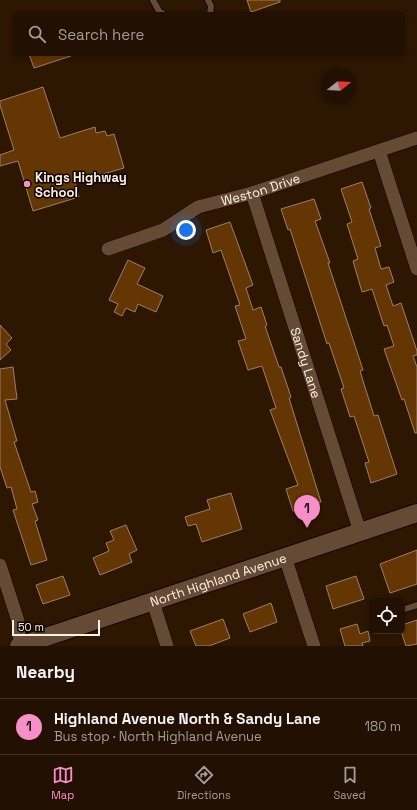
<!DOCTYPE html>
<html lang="en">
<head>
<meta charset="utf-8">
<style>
  :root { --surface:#221002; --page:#2a190c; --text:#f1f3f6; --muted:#a29d99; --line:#3f3024; --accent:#f98fc8 }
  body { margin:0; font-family:"Space Grotesk",sans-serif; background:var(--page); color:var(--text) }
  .controls { position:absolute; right:12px; bottom:12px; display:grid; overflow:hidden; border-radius:6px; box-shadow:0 2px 6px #0003 }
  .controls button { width:36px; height:36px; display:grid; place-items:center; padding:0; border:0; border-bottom:1px solid var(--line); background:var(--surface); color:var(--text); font:20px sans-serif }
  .compass { position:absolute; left:321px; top:68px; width:36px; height:36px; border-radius:50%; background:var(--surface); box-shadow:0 2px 6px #0003; rotate:72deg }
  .scale { position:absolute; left:12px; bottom:10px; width:88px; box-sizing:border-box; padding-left:4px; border:2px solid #fef0e6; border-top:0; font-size:11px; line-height:14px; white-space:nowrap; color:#fef0e6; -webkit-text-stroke:3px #0e0501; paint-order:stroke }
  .you { position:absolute; left:186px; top:230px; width:14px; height:14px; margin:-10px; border:3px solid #fff; border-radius:50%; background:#1a73e8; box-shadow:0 0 0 6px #1a73e833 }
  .badge { display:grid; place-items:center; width:26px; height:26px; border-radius:50%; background:var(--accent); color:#111; font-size:13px; font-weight:700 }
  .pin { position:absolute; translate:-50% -33px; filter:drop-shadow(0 1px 2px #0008) }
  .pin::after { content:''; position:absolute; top:21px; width:14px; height:12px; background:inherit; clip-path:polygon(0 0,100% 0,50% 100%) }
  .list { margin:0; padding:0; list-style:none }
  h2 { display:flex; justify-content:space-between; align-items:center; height:52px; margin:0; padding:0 16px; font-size:17px }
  h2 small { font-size:13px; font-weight:400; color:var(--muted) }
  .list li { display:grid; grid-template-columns:26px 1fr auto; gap:12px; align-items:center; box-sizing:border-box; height:56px; padding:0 16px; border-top:1px solid var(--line) }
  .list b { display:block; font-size:15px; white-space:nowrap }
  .list p { margin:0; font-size:13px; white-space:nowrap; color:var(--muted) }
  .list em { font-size:13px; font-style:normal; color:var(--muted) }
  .icon { flex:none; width:22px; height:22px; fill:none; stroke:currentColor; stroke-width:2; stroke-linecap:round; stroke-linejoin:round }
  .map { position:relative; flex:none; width:417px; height:646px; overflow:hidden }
  .search { position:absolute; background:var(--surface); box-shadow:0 2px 6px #0003; left:12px; right:12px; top:12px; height:44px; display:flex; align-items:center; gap:10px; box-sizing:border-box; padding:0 14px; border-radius:6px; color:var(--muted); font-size:15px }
  .sheet { height:108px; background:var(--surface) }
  nav { display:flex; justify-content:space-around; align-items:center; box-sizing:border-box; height:56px; border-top:1px solid var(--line); background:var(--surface); font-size:11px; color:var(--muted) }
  nav a { display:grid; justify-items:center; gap:2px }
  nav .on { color:var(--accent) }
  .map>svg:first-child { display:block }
</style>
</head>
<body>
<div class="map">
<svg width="417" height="646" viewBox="0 0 417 646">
  <rect width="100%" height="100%" fill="#2d1602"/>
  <path fill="#643603" stroke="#9c7f68" d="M247,0H280V2L251,12Z
    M29,54H71V56L34,68Z
    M43,87L60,138L95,127L96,133L105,131L107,136L114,134L124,168L75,182L79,197L33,211L18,161L0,166V155L14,150L0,105V101Z
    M362,182L371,208L369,209L381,246L375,248L381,269L389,267L394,282L386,285L393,306L401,303L417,351V355L413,356L417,367V433H415L404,399L402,400L384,349L394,346L387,325L384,326L372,289L362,292L353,261L358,259L347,224L352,222L341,189Z
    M314,199L321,219L315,221L330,263H328L363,370L360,371L374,416L378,415L397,474L371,483L365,463L369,462L354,416L350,417L341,389L344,388L329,343L327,344L290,229L288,230L281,209Z
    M230,222L253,285L246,288L253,310L261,307L267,325L265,326L279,367H281L291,397L289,398L321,502L293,511L286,489L298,485L270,410L276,408L262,366L248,370L238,341L246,339L235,306L240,305L221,250L213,253L206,230Z
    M128,260L145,268L137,284L163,296L156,312L138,304L135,312L126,308L122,316L114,312L118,304L109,300Z
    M0,325L12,338L6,344L11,350L0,360Z
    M13,367L17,399L5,400L17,441L14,442L31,492L35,491L38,502L32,504L38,520L35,521L47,560L31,565L13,510L17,509L11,487L7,488L0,467V369Z
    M231,493L242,529L202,542L196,524L188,526L185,517L210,509L207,500Z
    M126,525L137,550L129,554L132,562L100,575L93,558L109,551L106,543L114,540L110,531Z
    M417,550V584L390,593L380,564Z
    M63,576L70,595L43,604L36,585Z
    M356,576L364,599L333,609L326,586Z
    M271,603L277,622L250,632L243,614Z
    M223,619L230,638L209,646H196L190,631Z
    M417,620V644L406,646L402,634V625Z
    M357,624L360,634L368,631L370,641L362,643L363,646H345L340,629Z"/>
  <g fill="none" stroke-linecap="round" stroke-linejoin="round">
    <defs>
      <path id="lane" d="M153,0L159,11L163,14
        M208,0L211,6L210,14
        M402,610L417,605"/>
      <g id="street">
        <path d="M379,151L417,269"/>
        <path id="s1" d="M252,193L360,532"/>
        <path id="s2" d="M108,249L163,230L198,207L252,193L417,138"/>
        <path d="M285,557L314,646"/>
        <path d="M0,565L18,621L20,646"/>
        <path d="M153,602L167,646"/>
      </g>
      <g id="secondary">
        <path id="s3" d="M19,646L417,513"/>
      </g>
    </defs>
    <use href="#lane" stroke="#140200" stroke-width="8"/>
    <use href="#street" stroke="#140200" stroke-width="14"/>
    <use href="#secondary" stroke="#140200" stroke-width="20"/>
    <use href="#lane" stroke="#654b35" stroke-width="6"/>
    <use href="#street" stroke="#654b35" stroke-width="13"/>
    <use href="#secondary" stroke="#654b35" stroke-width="18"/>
  </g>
  <circle fill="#f98fc8" stroke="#0e0501" stroke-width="1.5" cx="27" cy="184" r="4"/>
  <g text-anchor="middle" stroke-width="3" stroke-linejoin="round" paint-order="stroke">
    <g font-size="13" font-weight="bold" fill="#fef0e6" stroke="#0e0501" text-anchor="start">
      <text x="35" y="182">Kings Highway<tspan x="35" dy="15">School</tspan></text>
    </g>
    <g font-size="13" fill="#fef0e6" stroke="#0e0501">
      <text dy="5" stroke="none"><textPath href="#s2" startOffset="165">Weston Drive</textPath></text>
      <text dy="5" stroke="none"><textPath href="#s1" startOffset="178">Sandy Lane</textPath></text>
      <text dy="5" stroke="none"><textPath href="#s3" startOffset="210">North Highland Avenue</textPath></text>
    </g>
  </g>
</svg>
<div class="controls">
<button><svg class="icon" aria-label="locate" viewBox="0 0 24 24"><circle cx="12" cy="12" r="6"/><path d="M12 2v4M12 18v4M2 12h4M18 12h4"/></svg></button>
</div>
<svg class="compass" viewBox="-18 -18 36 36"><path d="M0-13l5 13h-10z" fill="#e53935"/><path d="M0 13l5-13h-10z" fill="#a29d99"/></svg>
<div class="scale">50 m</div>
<div class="you"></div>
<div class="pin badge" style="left:307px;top:528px">1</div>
<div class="search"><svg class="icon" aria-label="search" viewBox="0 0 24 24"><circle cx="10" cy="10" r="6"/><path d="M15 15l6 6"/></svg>Search here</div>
</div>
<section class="sheet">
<h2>Nearby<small></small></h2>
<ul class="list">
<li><span class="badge">1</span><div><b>Highland Avenue North &amp; Sandy Lane</b><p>Bus stop · North Highland Avenue</p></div><em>180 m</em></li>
</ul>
</section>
<nav>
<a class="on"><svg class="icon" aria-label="map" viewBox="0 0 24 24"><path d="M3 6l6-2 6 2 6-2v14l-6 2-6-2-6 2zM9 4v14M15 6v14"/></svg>Map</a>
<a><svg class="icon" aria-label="directions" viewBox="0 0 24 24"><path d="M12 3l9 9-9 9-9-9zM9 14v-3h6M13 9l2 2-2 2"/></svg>Directions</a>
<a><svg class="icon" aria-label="saved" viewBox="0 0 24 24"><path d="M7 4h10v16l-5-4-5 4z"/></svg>Saved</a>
</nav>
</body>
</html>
